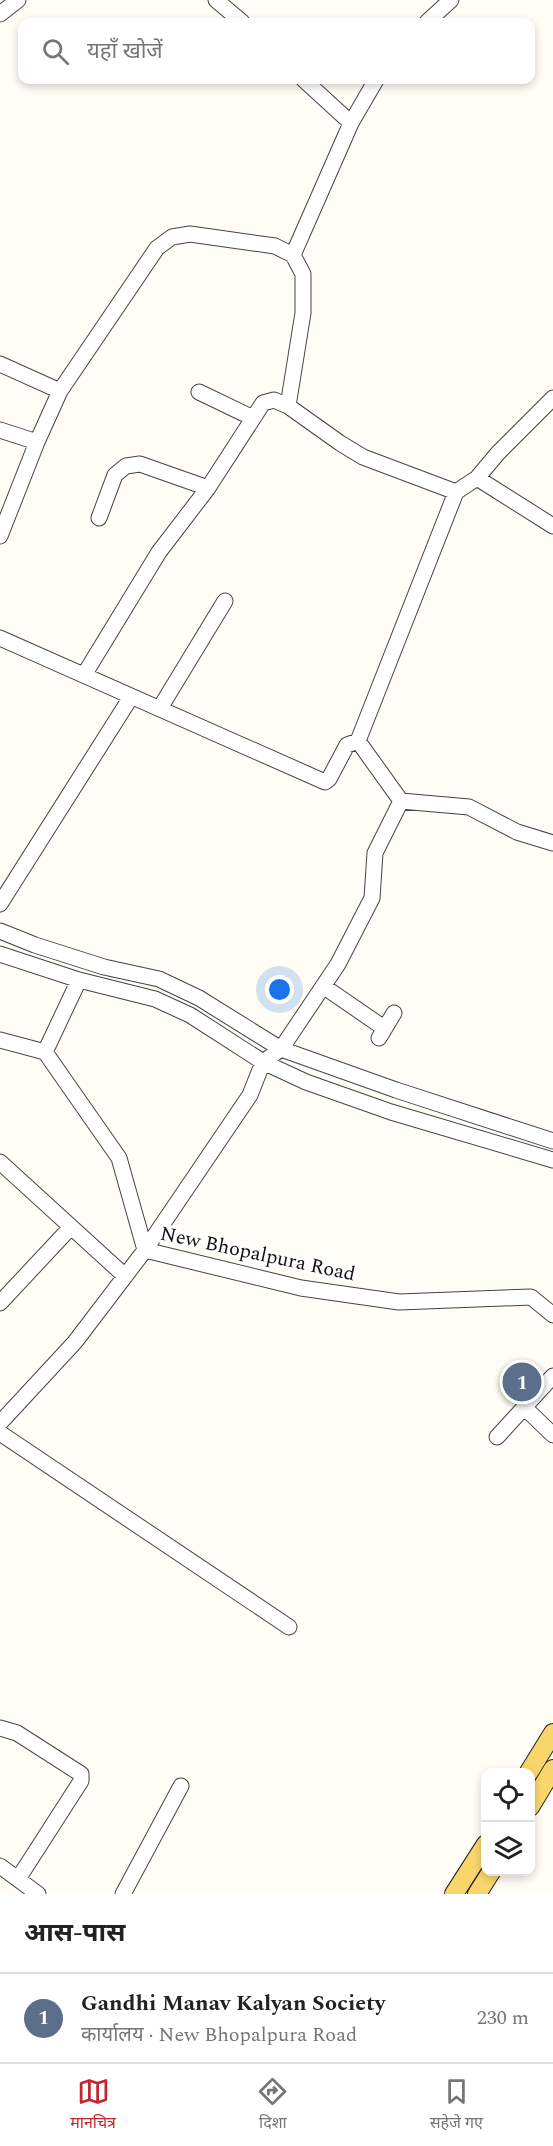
<!DOCTYPE html>
<html lang="hi">
<head>
<meta charset="utf-8">
<style>
  :root { --surface:#fff; --page:#f6f6f6; --text:#222; --muted:#767676; --line:#e0e0e0; --accent:#c4262e }
  body { margin:0; font-family:Spectral,"Noto Sans Devanagari",serif; background:var(--page); color:var(--text) }
  .controls { position:absolute; right:18px; bottom:18px; display:grid; overflow:hidden; border-radius:12px; box-shadow:0 3px 9px #0003 }
  .controls button { width:54px; height:54px; display:grid; place-items:center; padding:0; border:0; border-bottom:2px solid var(--line); background:var(--surface); color:var(--text); font:30px sans-serif }
  .you { position:absolute; left:280px; top:990px; width:21px; height:21px; margin:-15px; border:4px solid #fff; border-radius:50%; background:#1a73e8; box-shadow:0 0 0 9px #1a73e833 }
  .badge { display:grid; place-items:center; width:39px; height:39px; border-radius:50%; background:var(--accent); color:#fff; font-size:20px; font-weight:700 }
  .pin { position:absolute; translate:-50% -50%; border:3px solid #fff; box-shadow:0 2px 6px #0006 }
  .list { margin:0; padding:0; list-style:none }
  h2 { display:flex; justify-content:space-between; align-items:center; height:78px; margin:0; padding:0 24px; font-size:26px }
  h2 small { font-size:20px; font-weight:400; color:var(--muted) }
  .list li { display:grid; grid-template-columns:39px 1fr auto; gap:18px; align-items:center; box-sizing:border-box; height:90px; padding:0 24px; border-top:2px solid var(--line) }
  .list b { display:block; font-size:22px; white-space:nowrap }
  .list p { margin:0; font-size:20px; white-space:nowrap; color:var(--muted) }
  .list em { font-size:20px; font-style:normal; color:var(--muted) }
  .icon { flex:none; width:33px; height:33px; fill:none; stroke:currentColor; stroke-width:2; stroke-linecap:round; stroke-linejoin:round }
  .map { position:relative; flex:none; width:553px; height:1894px; overflow:hidden }
  .search { position:absolute; background:var(--surface); box-shadow:0 3px 9px #0003; left:18px; right:18px; top:18px; height:66px; display:flex; align-items:center; gap:15px; box-sizing:border-box; padding:0 21px; border-radius:12px; color:var(--muted); font-size:22px }
  .sheet { height:168px; background:var(--surface) }
  nav { display:flex; justify-content:space-around; align-items:center; box-sizing:border-box; height:84px; border-top:2px solid var(--line); background:var(--surface); font-size:16px; color:var(--muted) }
  nav a { display:grid; justify-items:center; gap:3px }
  nav .on { color:var(--accent) }
  .map>svg:first-child { display:block }
</style>
</head>
<body>
<div class="map">
<svg width="553" height="1894" viewBox="0 0 553 1894">
  <rect width="100%" height="100%" fill="#fffdf5"/>
  <g fill="none" stroke-linecap="round" stroke-linejoin="round">
    <defs>
      <path id="minor" d="M216,0L242,22
        M0,14L18,0
        M427,22L451,0
        M304,80L351,123
        M376,80L351,123L293,255L303,274V313L288,406L340,443L363,457L456,492
        M0,364L60,391
        M199,392L253,418
        M0,430L37,442
        M477,478L553,526
        M99,518L115,475L126,466L140,464L208,488
        M0,536L37,442L60,391L157,248L172,237L190,234L275,246L293,255
        M0,638L325,782L329,779L347,745L358,741
        M84,675L159,552L208,488L263,403L274,400L288,406
        M160,708L225,601
        M401,801L469,807L517,832L553,843
        M0,904L131,697
        M0,931L35,945L104,967L159,979L199,998L281,1049L396,1090L553,1141
        M0,954L79,980L155,999L190,1015L263,1062L306,1082L391,1112L553,1160
        M323,986L384,1028
        M379,1038L394,1013
        M0,1040L45,1052L119,1158L145,1250L301,1288L399,1302L531,1297L553,1315
        M45,1052L79,980
        M0,1162L125,1276
        M0,1303L71,1227
        M525,1408L553,1435
        M0,1423L75,1342L145,1250L250,1095L263,1062L281,1049L338,964L372,898L375,853L401,801L358,741L456,492L477,478L498,453L553,398
        M0,1433L289,1627
        M497,1437L553,1376
        M0,1728L17,1733L81,1774V1781L18,1879
        M0,1866L38,1894
        M123,1894L181,1786"/>
      <path id="major" d="M529,1772L553,1733
        M530,1807L553,1769
        M454,1894L486,1844
        M477,1894L491,1872"/>
    </defs>
    <use href="#minor" stroke="#444" stroke-width="17"/>
    <use href="#major" stroke="#222" stroke-width="20"/>
    <use href="#minor" stroke="#fff" stroke-width="15"/>
    <use href="#major" stroke="#f9d66b" stroke-width="18"/>
  </g>
  <g text-anchor="middle" stroke-width="6" stroke-linejoin="round" paint-order="stroke">
    <g font-size="20" fill="#111" stroke="#fff">
      <text transform="translate(258 1253) rotate(12)" y="7">New Bhopalpura Road</text>
    </g>
  </g>
</svg>
<div class="controls">
<button><svg class="icon" aria-label="locate" viewBox="0 0 24 24"><circle cx="12" cy="12" r="6"/><path d="M12 2v4M12 18v4M2 12h4M18 12h4"/></svg></button>
<button><svg class="icon" aria-label="layers" viewBox="0 0 24 24"><path d="M12 4l9 5-9 5-9-5zM3 14l9 5 9-5"/></svg></button>
</div>
<div class="you"></div>
<div class="pin badge" style="left:522px;top:1382px;background:#5c6f8a">1</div>
<div class="search"><svg class="icon" aria-label="search" viewBox="0 0 24 24"><circle cx="10" cy="10" r="6"/><path d="M15 15l6 6"/></svg>यहाँ खोजें</div>
</div>
<section class="sheet">
<h2>आस-पास<small></small></h2>
<ul class="list">
<li><span class="badge" style="background:#5c6f8a">1</span><div><b>Gandhi Manav Kalyan Society</b><p>कार्यालय · New Bhopalpura Road</p></div><em>230 m</em></li>
</ul>
</section>
<nav>
<a class="on"><svg class="icon" aria-label="map" viewBox="0 0 24 24"><path d="M3 6l6-2 6 2 6-2v14l-6 2-6-2-6 2zM9 4v14M15 6v14"/></svg>मानचित्र</a>
<a><svg class="icon" aria-label="directions" viewBox="0 0 24 24"><path d="M12 3l9 9-9 9-9-9zM9 14v-3h6M13 9l2 2-2 2"/></svg>दिशा</a>
<a><svg class="icon" aria-label="saved" viewBox="0 0 24 24"><path d="M7 4h10v16l-5-4-5 4z"/></svg>सहेजे गए</a>
</nav>
</body>
</html>
